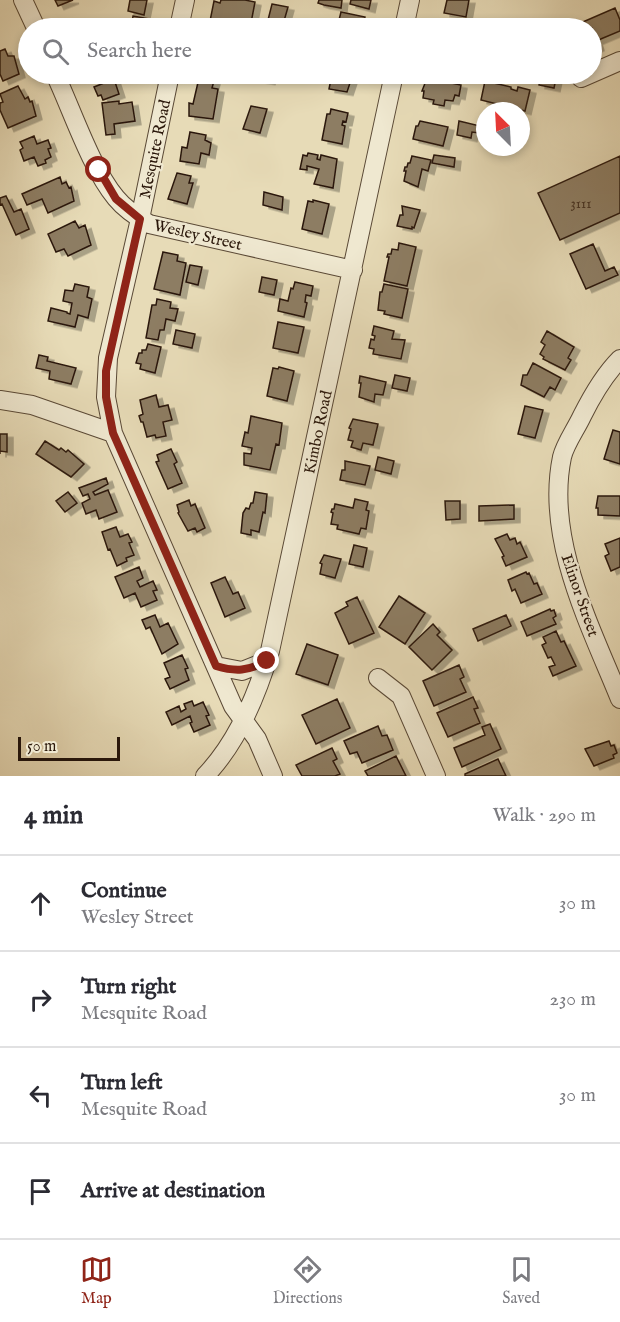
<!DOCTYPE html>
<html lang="en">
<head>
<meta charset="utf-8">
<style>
  :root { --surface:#fff; --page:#f7f7f7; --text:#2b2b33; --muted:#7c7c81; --line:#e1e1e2; --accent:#8f2418 }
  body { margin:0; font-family:"IM FELL English",serif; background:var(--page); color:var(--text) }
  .compass { position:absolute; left:476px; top:102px; width:54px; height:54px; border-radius:50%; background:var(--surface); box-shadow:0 3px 9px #0003; rotate:336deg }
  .scale { position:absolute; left:18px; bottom:15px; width:102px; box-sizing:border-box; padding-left:6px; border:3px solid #2b180b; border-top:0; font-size:16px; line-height:21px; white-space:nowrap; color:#2b180b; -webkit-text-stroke:4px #efe8d0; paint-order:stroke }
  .stop { position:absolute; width:18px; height:18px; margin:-14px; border:4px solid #8f2418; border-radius:50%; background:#fff }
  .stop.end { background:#8f2418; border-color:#fff; box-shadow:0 2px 6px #0008 }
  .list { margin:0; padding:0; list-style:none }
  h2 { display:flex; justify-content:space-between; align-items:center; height:78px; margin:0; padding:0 24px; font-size:26px }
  h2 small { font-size:20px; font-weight:400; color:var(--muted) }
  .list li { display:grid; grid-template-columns:39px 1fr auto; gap:18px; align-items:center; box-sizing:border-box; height:96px; padding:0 24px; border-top:2px solid var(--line) }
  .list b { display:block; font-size:22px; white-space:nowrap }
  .list p { margin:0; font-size:20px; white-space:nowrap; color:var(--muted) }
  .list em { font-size:20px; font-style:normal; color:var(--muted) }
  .icon { flex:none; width:33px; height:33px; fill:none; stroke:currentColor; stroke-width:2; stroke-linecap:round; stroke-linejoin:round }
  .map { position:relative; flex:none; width:620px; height:776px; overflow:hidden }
  .search { position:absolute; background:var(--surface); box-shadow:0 3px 9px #0003; left:18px; right:18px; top:18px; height:66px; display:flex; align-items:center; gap:15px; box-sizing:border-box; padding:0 21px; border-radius:33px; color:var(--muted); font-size:22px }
  .sheet { height:462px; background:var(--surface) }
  nav { display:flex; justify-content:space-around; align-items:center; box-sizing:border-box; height:84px; border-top:2px solid var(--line); background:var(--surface); font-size:16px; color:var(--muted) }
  nav a { display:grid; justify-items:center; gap:3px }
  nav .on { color:var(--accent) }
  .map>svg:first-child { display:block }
</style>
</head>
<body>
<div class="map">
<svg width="620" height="776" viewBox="0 0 620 776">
  <defs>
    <filter id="shadow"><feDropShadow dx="6" dy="3.5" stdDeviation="0" flood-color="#0004"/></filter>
  </defs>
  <rect width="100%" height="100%" fill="#e7dbb7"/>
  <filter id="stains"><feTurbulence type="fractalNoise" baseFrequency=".00333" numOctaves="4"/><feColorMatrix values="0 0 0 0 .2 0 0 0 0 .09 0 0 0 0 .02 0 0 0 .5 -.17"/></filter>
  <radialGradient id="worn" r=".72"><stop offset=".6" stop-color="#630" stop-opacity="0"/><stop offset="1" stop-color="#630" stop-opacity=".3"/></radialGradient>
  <path fill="#8d7d64" stroke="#2b180b" stroke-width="1.5" filter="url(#shadow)" d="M55,0H73L58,6Z
    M130,0H147L144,15L128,11Z
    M221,0H245L255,2L251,23L234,19L233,26L210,21L214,1L220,3Z
    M319,0H342L341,8L324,5L318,3Z
    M351,0H371L369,9L350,4Z
    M447,0H469L466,17L444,13Z
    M272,4L288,7L282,28L267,24Z
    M615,8L620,20V31L596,41L598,47L592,50V28H569Z
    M341,12L365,17L363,26L364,28H337Z
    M133,16L150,19L148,28H131Z
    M518,21L525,22L531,28H516Z
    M5,49L8,56H14L19,74L3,81L0,74V51Z
    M246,74H271L269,81L246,77Z
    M332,74H353L347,92L329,89Z
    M541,74H557L554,88L539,85Z
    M199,78L214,81L212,88L218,89L213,119L189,116V103L193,104Z
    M427,78L461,85L459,96L455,95L453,101L445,100L444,106L433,104L434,100L423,98L424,91H422Z
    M114,79L119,94L103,100L101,95L98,96L94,87Z
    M485,81L511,87V89L517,91L518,87L530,90L525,111L481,100Z
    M18,86L25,99L28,97L30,102L32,101L36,116L8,128L0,110V103L3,102L0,94Z
    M119,101V104L132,102L135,121L114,124L115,134L106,135L102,103Z
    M251,106L267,109L260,133L243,129Z
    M331,109L348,113L346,122L343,121L342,125L345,126L342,144L322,140L327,114H330Z
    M420,121L448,127L443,146L413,139L416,126H418Z
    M459,121L480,126L479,133L472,132L471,138L457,135Z
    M190,132L206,135L205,140L211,143L209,155L201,153L199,164L180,161L182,147L187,148Z
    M34,136L37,144L48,140L51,148L48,149L51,157L45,160L46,163L38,166L34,157L24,161L20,150L23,148L20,142Z
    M308,153L318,155L317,159L320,160L321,155L337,159L333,188L314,184L319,169L307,166V170L300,169L303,155L307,156Z
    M434,155L455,158L454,167L432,163Z
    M412,156L431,160L428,171L422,169L418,187L404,181L406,171H404L405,167H407L408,163H410Z
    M620,156V213L560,240L538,193Z
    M177,173L191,176L189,183H193L187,204L168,199Z
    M60,177L62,184L66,182L69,188L71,187L74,201L48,213L42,199L27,205L22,194Z
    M264,192L283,197L282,210L263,205Z
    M6,196L14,212L21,209L29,229L16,235L2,204L0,205V198Z
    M313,200L329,204L322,234L302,229L308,201L313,202Z
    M402,206L420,210L414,228L412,227V229L397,226L400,215H403Z
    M75,221L79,228L85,225L91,245L68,256L64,249L56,252L48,234Z
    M399,243L416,247L407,286L384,281L389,257H387L388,254H391L392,249L398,250Z
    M593,244L605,271L614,267L618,275L586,289L570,254Z
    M163,252L178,255L177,261L186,263L180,295L154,289Z
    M190,265L202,267L198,285L186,282Z
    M262,277L277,280L274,295L259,292Z
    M295,282L313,286L311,296L306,295L305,302L307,303L304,317L278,311L280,299L288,301L291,288L293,289Z
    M75,284L89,287L87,297L92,299L88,318L78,315L75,327L48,321L51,308L67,312V313L70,314L72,303L63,301L65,290L73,291Z
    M384,284L408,289L402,318L384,314L385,311L378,310L380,292H382Z
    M157,299L171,302L170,308L178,309L175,321L166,319L164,330H160L158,340L146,338L152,305H156Z
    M278,322L304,327L298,353L273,348Z
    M374,326L394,331L392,339L405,340L401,359L373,354L374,349L369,348L371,339L374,340L375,336L372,335Z
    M176,330L195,334L192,348L173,344Z
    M547,331L574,347L568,358L571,360L565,370L543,359L544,357L540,354L545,345L541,342Z
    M148,344L161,347L155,373L140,369L141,364L136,363L139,353H142V350H146Z
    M39,355L48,357L47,361L76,368L71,384L49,379L50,371L36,368Z
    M533,363L561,378L555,390L550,387L544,397L521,385L523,375H527Z
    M279,367L294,371L287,401L267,396L273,368L278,369Z
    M395,375L410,378L407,391L392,388Z
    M360,376L386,382L383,395L375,394L374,402L359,397L361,383H359Z
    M156,395L159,407L168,405L172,420L163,422L166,436L156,438L155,435L147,437L143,422H141L139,416L143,414L140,400Z
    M525,406L543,410L535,438L518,434Z
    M251,416L282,423L279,445L276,444L270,470L244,465V453L251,454L252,448L242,446L245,432L248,433Z
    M353,419L378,424L373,445L363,443L361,450L351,447L353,441L348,440L351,429L349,428Z
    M613,430L620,432V464L604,459Z
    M0,434H7V452L0,451V454Z
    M45,441L59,450L61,448L66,452L68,450L84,464L71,477L36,454Z
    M171,449L177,462L174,464L182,483L168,489L156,462L159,461L157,455Z
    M378,457L394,461L391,474L375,470Z
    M345,461L370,466L365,485L340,480L342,470H345Z
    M106,478L108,484L93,492L95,495L108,490L117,512L99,519L96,510L86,514L82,503L90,499L88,494L83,496L79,488Z
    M68,492L77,503L65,512L56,501Z
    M255,492L267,494L265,513L263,512L259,532L251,530V535L241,533L243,513L246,508L249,509L251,503H253Z
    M598,496H620V516L598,515V508H596Z
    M355,499L368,502L366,510L369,511L366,529L361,528L359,534L337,529L338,525L331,524L333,513L331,512L332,509H334L335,504L353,508Z
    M189,500L191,506L195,504L205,528L197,532L195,528L188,531L178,513L179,512L177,505Z
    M445,501H460V519L446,520Z
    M514,505V519L479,521V506Z
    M116,527L120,537L128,534L132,542L129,543L134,555L126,558L127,561L117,566L110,549L108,550L102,532Z
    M507,534L510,540L515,538L517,544L520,542L527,557L506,566L502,557L504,556L495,539Z
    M620,538V567L611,571L605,556L609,554L605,544Z
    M354,545L367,548L363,567L349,564Z
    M324,555L341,559L335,578L320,574L322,564L320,563Z
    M139,567L143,578L137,581L140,587L153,581L157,590L153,591L157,600L141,607L135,593L124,598L115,577Z
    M526,572L527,574L529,573L534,584L537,583L542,594L521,603L515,589L512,591L508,580Z
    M225,577L233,594L238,592L245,608L225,617L211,583Z
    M399,596L425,613L405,644L379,627Z
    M357,597L374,633L349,644L335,613L348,606L346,602Z
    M550,609L551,611L554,610L556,616L553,618L556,624L527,636L521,622Z
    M155,615L160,627L168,623L178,644L162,654L150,627L146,629L142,620Z
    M506,615L511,626L478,641L473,629Z
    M433,624L440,632L437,635L452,650L432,670L409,647Z
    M556,631L561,642L564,641L576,666L553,676L549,667L555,665L551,657L548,658L542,645L546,643L543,637Z
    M307,644L338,655L328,685L296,674Z
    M182,655L188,668L185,669L189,680L170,689L165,679L170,677L164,663Z
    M459,665L464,677L460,679L466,692L434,706L423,681Z
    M473,697L478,708L474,709L480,723L448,737L437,713Z
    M337,699L350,728L316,744L302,715Z
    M192,701L194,706L203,702L209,715L206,716L210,725L194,732L190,723L192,722L190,716L172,725L166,712L179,706L181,712L186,709L184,704Z
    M490,724L501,749L462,767L454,748L485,735L482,727Z
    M378,726L382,736L387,735L393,750L362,763L357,752L350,754L344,741Z
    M609,741L611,746L614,745L617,753L613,755L614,758L594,766L585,749Z
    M332,748L337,759L333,761L340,774L335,776H302L296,765Z
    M396,756L406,776H368L365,771Z
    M498,759L506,776H465V774Z"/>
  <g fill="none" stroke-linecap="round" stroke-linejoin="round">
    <defs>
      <path id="minor" d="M23,0L36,28
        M179,28L185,0
        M404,28L410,0
        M55,74C72,110 91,168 116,198C125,209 137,217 149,224L353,270
        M170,74L140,219L108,358L106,397L113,433L233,706L257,739L273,776
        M581,78L620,61
        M620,359C604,375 592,396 582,416C576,429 565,444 562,457C545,539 590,625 620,699
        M0,400L32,405L113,433
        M216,666L242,671L267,661
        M378,678L401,696L436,776
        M205,776C238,742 257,695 270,651L394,74"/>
    </defs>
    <use href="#minor" stroke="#5a4936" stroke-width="20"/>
    <use href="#minor" stroke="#efe8d0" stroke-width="18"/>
  </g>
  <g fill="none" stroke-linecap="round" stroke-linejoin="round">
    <path stroke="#8f2418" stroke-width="8" d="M99,170L116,199L140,219L106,371V397L113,433L216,666C236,672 248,671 267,661"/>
  </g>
  <g text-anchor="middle" stroke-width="4.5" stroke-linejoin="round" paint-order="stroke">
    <g font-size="14" fill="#443121">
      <text x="581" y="208">3111</text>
    </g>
    <g font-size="16" fill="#2b180b" stroke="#efe8d0">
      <text transform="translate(154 149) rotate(-78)" y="6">Mesquite Road</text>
      <text transform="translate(198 234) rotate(13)" y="6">Wesley Street</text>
      <text transform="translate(317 432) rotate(-78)" y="6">Kimbo Road</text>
      <text transform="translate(581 595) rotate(71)" y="6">Elinor Street</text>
    </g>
  </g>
  <rect width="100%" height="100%" filter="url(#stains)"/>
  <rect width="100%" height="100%" fill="url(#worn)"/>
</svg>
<svg class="compass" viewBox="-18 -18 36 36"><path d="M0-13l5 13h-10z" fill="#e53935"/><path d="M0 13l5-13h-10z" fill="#7c7c81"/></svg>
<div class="scale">50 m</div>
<div class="stop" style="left:99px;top:170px"></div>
<div class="stop end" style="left:267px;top:661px"></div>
<div class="search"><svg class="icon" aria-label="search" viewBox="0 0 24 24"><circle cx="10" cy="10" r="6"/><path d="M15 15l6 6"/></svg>Search here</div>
</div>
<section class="sheet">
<h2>4 min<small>Walk · 290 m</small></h2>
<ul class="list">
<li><svg class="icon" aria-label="ahead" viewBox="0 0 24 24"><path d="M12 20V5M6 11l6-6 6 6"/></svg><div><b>Continue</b><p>Wesley Street</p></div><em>30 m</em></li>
<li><svg class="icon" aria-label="right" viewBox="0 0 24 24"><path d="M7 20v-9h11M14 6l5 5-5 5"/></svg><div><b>Turn right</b><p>Mesquite Road</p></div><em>230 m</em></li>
<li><svg class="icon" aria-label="left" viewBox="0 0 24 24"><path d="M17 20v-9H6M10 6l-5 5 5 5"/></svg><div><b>Turn left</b><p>Mesquite Road</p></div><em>30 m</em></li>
<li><svg class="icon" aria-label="arrive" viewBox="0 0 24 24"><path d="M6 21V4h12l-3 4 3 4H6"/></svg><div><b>Arrive at destination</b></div></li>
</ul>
</section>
<nav>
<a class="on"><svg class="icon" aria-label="map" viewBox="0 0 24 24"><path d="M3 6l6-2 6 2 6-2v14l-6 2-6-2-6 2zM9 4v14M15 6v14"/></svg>Map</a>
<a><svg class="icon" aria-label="directions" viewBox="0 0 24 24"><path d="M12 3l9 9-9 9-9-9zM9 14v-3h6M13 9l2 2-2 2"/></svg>Directions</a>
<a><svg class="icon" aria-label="saved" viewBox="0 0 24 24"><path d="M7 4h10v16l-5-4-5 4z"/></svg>Saved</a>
</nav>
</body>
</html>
